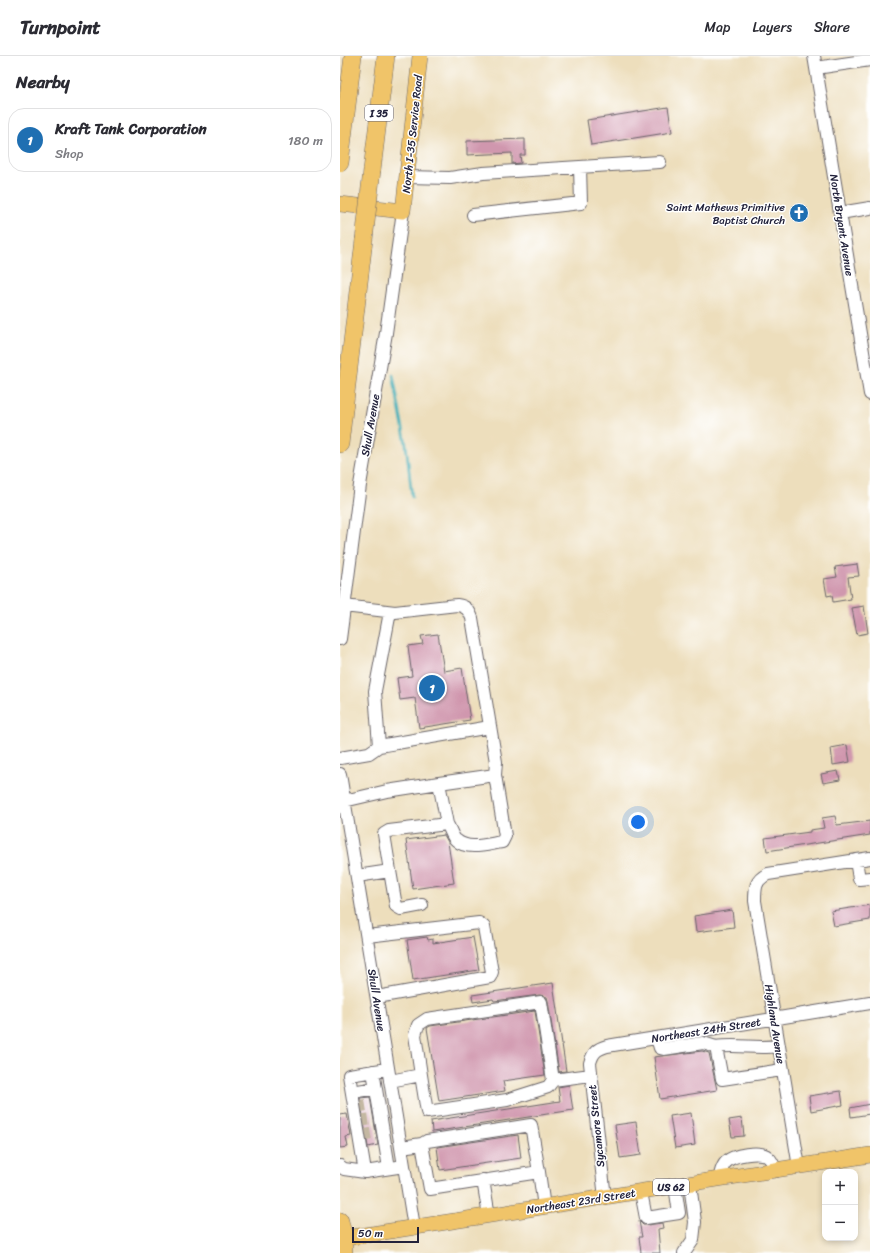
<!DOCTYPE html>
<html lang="en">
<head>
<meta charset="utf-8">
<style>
  :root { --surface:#fff; --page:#f2f2f3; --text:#2b2b33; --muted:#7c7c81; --line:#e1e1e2; --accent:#1f6fb2 }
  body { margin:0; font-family:Sriracha,sans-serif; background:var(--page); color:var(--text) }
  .controls { position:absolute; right:12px; bottom:12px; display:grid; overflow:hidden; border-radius:8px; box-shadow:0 2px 6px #0003 }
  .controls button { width:36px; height:36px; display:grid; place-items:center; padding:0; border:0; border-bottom:1px solid var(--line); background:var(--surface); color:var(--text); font:20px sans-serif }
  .scale { position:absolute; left:12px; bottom:10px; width:67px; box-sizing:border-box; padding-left:4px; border:2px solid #22223b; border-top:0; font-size:11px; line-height:14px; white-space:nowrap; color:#22223b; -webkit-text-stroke:3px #fff; paint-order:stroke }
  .you { position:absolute; left:298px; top:766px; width:14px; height:14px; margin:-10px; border:3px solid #fff; border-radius:50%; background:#1a73e8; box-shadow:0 0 0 6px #1a73e833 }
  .badge { display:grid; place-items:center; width:26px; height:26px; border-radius:50%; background:var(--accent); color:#fff; font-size:13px; font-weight:700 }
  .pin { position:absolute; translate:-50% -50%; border:2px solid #fff; box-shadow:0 1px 4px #0006 }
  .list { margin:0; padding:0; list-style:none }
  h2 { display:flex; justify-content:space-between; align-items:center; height:52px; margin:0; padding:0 16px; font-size:17px }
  h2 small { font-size:13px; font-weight:400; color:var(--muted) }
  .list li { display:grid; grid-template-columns:26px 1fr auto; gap:12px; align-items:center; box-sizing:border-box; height:64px; margin:0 8px 8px; padding:0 8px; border:1px solid var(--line); border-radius:16px }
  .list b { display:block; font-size:15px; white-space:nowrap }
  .list p { margin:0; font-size:13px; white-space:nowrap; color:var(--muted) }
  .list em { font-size:13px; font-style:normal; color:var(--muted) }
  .map { position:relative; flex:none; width:530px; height:1197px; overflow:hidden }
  header { display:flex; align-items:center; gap:24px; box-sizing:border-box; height:56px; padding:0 20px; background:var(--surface); border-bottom:1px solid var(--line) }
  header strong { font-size:19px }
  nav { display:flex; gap:22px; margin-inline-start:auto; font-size:14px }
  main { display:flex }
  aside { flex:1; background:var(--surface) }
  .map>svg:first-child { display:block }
</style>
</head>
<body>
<header>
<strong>Turnpoint</strong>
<nav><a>Map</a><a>Layers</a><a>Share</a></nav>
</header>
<main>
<aside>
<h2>Nearby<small></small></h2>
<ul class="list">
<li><span class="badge">1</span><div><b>Kraft Tank Corporation</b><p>Shop</p></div><em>180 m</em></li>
</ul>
</aside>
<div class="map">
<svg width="530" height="1197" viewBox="0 0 530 1197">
  <rect width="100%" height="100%" fill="#fff"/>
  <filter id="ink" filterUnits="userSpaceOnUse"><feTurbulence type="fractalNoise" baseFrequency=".025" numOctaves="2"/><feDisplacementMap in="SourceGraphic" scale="8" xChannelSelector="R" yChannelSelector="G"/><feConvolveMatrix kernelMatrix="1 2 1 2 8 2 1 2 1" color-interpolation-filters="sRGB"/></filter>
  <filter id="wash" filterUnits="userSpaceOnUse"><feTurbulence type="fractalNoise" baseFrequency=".012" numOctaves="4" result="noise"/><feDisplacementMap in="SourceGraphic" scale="16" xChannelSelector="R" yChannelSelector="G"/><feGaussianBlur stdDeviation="0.9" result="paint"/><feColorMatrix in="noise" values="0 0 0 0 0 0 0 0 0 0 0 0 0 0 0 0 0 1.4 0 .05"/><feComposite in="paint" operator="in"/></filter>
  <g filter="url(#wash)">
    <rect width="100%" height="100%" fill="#eddebc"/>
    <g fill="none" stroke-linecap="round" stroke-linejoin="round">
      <path stroke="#3eafb9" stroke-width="2.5" d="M53,319L66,388L72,441"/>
    </g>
    <g id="blocks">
      <path fill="#d097ae" d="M328,51L332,76L251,89L247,64Z
        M185,83V99H180L181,107L172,108V97L127,99V85Z
        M517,508L519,520L508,521L511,543L493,546L492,539L487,540L484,523L497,521L495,511Z
        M524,550L528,577L517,579L512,552Z
        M98,578L104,615L122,612L130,664L79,672L75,642L60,644L57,622L72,620L68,590L83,588L81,580Z
        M507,689L510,706L493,709L491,692Z
        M498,715L500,724L483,727L481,718Z
        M495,760L497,769L530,765V779L427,795L425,782L470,776V774L484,772L482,762Z
        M104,779L108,786L114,827L73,833L66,784Z
        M530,849V864L494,870L491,855Z
        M392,854L394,871L356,876L354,860Z
        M87,881L88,884L93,883V887L133,881L139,914L73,924L67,884Z
        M213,927L226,1015L219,1016L208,945L207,941L200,939L154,945L153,943L133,946L132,939Z
        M195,955L205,1019L163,1025L165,1035L99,1045L87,972L90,970Z
        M362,995L369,997L377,1034L320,1043L314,1001Z
        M229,1029L233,1054L92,1076L91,1065L220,1045L218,1031Z
        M501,1035L503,1049L471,1055L469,1040Z
        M30,1041L38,1089L28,1091L20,1042Z
        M530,1048V1058L511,1061L510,1052Z
        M351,1057L355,1089L335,1092L330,1060Z
        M7,1058L11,1080L6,1081L8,1091L0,1092V1059Z
        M402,1062L404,1080L392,1081L389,1064Z
        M296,1066L301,1099L280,1102L275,1069Z
        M178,1079L181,1102L100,1114L97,1091Z
        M299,1165L303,1169H307L322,1167L323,1172L318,1173L320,1197H301L299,1181H302Z"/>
    </g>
  </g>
  <g filter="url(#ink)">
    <use href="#blocks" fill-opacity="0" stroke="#696468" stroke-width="1"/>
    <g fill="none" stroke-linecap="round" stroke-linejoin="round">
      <path stroke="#c4b8a2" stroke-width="12" stroke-dasharray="12 6" stroke-linecap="butt" d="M14,1051L38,1047
        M17,1065L41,1062
        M19,1080L43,1076"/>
      <defs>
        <path id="minor" d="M474,0L530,338
          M476,12L530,4
          M67,121L110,122L143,117L320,106
          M500,157L530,152
          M133,159L241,147L240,111
          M4,550L55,556L117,549C126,550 129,554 132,562L156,706L155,719L99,727
          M0,583L20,429L46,277L63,155
          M39,690L35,635L50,556
          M0,702L29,697L39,690L150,671
          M0,718L74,1171
          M4,745L47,735L99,727L107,768L49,775L44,778L50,815L17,820
          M107,768C110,772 112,781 116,784C128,795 148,788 162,786L165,780L155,719
          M516,804L519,823L530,822
          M50,815L56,850L61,853L82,849
          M27,880L139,867L144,871L152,916L150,921L37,941
          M317,982L320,992L324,993L363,987L376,991
          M438,990C417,993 397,988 376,991L382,1023L442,1014
          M48,1013L9,1019L25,1116L64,1110
          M33,1015L49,1112
          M213,1024L251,1019
          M50,1025L81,1019L75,979L78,969L87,963L201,946L213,1024L208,1031L167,1044L87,1056L81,1019
          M12,1036L36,1032
          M61,1091L82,1088L87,1085L191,1069L199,1116L90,1133L82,1088
          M0,1110L4,1113L25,1116
          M459,1111L415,845C415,832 415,824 428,818L530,802
          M199,1116L204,1151
          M379,1123C381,1117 381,1111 386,1106C393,1099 420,1094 428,1101C432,1104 434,1110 436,1115
          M143,1124L149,1160
          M301,1136L306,1162L339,1157L335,1130
          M265,1142L250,1007C253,996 257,993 267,990L530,947
          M344,1197L353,1184L355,1166L350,1128"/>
        <path id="major" d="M0,148L63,155L80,0
          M4,1182L5,1197
          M0,1183L530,1099"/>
        <path id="highway" d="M0,107L13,0
          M32,114L46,0
          M0,388L24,184
          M0,1165L4,1182"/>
      </defs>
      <use href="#minor" stroke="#696468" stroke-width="14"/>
      <use href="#major" stroke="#696468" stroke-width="16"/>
      <use href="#highway" stroke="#696468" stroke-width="18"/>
      <use href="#minor" stroke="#fff" stroke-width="12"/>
      <use href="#major" stroke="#f0c469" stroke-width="15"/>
      <use href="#highway" stroke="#f0c469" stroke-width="17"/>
      <defs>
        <path id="highway-bridge" d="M24,184L32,114"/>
      </defs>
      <use href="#highway-bridge" stroke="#696468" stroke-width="18" stroke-linecap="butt"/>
      <use href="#highway-bridge" stroke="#f0c469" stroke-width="17"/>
    </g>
  </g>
  <defs>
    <symbol id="church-disc" viewBox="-11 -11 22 22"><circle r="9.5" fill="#1f6fb2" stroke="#fff"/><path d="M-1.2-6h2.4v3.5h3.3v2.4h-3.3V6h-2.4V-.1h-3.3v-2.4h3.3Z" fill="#fff"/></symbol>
  </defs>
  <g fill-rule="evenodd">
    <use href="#church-disc" x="448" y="146" width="22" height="22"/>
  </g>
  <g text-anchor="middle" stroke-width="3" stroke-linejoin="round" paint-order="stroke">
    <g fill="#fff" stroke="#646476" stroke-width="1">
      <rect x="25" y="49" width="28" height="16" rx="3"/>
      <rect x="313" y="1123" width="36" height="16" rx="3"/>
    </g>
    <g font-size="10" font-weight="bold" fill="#22223b">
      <text x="39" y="61">I 35</text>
      <text x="331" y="1135">US 62</text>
    </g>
    <g font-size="11" fill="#22223b" stroke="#fff">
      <text transform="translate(72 78) rotate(-84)" y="4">North I-35 Service Road</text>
      <text transform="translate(502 169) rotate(81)" y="4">North Bryant Avenue</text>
      <text transform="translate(30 369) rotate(-80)" y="4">Shull Avenue</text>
      <text transform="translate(37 944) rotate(81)" y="4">Shull Avenue</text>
      <text transform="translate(435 968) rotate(81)" y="4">Highland Avenue</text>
      <text transform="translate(366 974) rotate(-9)" y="4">Northeast 24th Street</text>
      <text transform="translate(256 1070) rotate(-96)" y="4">Sycamore Street</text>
      <text transform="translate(241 1145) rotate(-9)" y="4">Northeast 23rd Street</text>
    </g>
    <g font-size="11" fill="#22223b" stroke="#fff" text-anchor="end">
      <text x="445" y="155">Saint Mathews Primitive<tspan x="445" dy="13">Baptist Church</tspan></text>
    </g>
  </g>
</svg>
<div class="controls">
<button>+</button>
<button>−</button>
</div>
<div class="scale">50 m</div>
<div class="you"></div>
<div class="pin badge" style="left:92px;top:632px">1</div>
</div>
</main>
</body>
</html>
